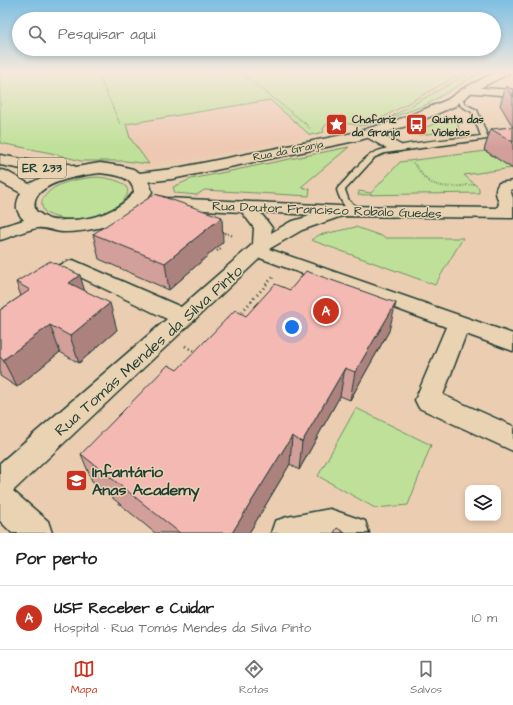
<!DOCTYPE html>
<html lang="pt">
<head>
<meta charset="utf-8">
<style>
  :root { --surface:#fff; --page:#f2f2f2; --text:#202124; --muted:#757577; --line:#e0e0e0; --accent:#c8321e }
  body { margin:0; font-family:"Architects Daughter",sans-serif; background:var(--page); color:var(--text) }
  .controls { position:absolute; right:12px; bottom:12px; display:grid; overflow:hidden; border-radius:8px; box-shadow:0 2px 6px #0003 }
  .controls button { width:36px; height:36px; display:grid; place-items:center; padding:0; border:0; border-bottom:1px solid var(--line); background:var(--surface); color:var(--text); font:20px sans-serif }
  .you { position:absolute; left:292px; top:327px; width:14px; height:14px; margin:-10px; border:3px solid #fff; border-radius:50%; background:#1a73e8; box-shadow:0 0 0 6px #1a73e833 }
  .badge { display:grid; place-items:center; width:26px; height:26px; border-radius:50%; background:var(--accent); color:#fff; font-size:13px; font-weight:700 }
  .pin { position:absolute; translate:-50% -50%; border:2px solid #fff; box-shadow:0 1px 4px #0006 }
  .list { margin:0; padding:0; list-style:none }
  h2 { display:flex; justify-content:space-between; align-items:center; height:52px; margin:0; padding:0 16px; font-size:17px }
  h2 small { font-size:13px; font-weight:400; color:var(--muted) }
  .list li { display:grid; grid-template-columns:26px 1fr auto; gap:12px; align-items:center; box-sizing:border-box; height:64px; padding:0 16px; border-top:1px solid var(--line) }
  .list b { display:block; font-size:15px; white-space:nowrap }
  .list p { margin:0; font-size:13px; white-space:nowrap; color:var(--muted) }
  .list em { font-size:13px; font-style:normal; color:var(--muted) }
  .icon { flex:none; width:22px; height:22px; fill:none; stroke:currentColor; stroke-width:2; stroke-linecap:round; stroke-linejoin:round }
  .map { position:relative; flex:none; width:513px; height:533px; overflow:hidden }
  .search { position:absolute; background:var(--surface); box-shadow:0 2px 6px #0003; left:12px; right:12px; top:12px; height:44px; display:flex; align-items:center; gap:10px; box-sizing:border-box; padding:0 14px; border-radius:22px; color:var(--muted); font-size:15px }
  .sheet { height:116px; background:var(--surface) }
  nav { display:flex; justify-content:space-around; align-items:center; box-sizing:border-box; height:56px; border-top:1px solid var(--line); background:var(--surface); font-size:11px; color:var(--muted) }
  nav a { display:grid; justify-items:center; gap:2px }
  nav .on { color:var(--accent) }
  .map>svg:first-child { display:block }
</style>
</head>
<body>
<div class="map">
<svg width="513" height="533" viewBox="0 0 513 533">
  <rect width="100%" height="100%" fill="#ebceb2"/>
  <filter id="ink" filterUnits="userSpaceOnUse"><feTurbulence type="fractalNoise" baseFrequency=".025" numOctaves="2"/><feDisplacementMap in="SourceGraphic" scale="8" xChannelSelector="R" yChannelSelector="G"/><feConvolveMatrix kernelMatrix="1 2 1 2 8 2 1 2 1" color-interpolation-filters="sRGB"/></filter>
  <g filter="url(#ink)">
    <path fill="#eec8b3" d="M270,100L310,135L185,161L182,158L149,164L130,138L126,124Z"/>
    <path fill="#bfe099" stroke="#6f8e66" d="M0,72H464L373,123L360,126L341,122L326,125L323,129L324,132L310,135L270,100L126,124L130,138L149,164L125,161H81L51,153L0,143Z
      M471,72H481L426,105L387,119Z
      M456,115L459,130L420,135L409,134Z
      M349,147L301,187L310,189L309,196L204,190L197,195L175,193L173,187L191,179Z
      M486,151L512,168L464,175L479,188V193L358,195L359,191L371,193L400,162Z
      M97,177C167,183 101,228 60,218C55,217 48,215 44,211C41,206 41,201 44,197C56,181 79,179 97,177Z
      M356,227L387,238H463L435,285L311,240L319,235Z
      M356,408L431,445L408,505L375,508L318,476Z"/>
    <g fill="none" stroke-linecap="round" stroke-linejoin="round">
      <defs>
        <path id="lane" d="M457,96H461L465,104L477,110L488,138L487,139L385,153L375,157L345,190L349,201L360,209L361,211L360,213C347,215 340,200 337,190L338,188C348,178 358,164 370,155C386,143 458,139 481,136L472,112L461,106Z"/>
        <path id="street" d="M468,87L513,90V96L464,92L463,90Z
          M369,129L401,145L402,148L401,151H391L365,136L363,133L365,130Z
          M513,181V189L510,190L513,198V218L342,216L302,230L269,249L513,334V351L466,334L443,395L513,426V451L419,408L415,400L446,327L260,258L13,491L48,521L52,533H12L0,521V463L167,319L74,274C63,281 54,291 40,288L37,283C44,273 62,263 73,260L181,307L253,244L254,228L242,212L165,208L152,204L150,201L152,198L158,196L166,198L339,206L497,208L499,204C497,195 493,191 499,183ZM260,212L313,215L290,222L271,233L272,228Z
          M330,509L365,521L369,533H271L275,521L287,517Z"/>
        <path id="secondary" d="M496,72H509L508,74L472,92L455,106L413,124L360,140L172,179L137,183L131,182L129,178L131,174L172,169L353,133L403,118L447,100L464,88Z"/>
        <path id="primary" d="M0,155L49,164H69L76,167L100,163L121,166L133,169L145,176L150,185L152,192C148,197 145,203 141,207C121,225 89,232 63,232C55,232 46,227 38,228C27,229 12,237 0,240V227L24,220C15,211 15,204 21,193L0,182V170L6,171L29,184L49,174L0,165ZM100,173C114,175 132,175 134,192C119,212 90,221 65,220C60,220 54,221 49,219C45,217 40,214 36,211C25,183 83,175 100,173Z"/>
      </defs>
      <use href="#lane" stroke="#1f3d34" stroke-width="3"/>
      <use href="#street" stroke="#1f3d34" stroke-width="3"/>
      <use href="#secondary" stroke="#1f3d34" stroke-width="3"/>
      <use href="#primary" stroke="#1f3d34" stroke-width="3"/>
      <path stroke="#1f3d34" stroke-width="1.5" stroke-dasharray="0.5 1.5" stroke-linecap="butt" d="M97,72L120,124
        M240,72L306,124"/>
      <path stroke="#1f3d34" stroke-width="2" stroke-dasharray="0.5 2" stroke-linecap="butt" d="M304,123L310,128
        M413,163C418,167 420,173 425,178C437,190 459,187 474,184"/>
      <path stroke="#1f3d34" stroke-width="2.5" stroke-dasharray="1 2.5" stroke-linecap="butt" d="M221,232L234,236
        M217,251L222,247"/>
      <path stroke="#1f3d34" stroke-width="3" stroke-dasharray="1 3.5" stroke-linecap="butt" d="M239,315L273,277
        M185,346L196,352"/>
      <use href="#lane" fill="#e9d3b2" fill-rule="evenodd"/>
      <use href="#street" fill="#e9d3b2" fill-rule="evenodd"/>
      <use href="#secondary" fill="#e9d3b2" fill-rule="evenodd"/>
      <use href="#primary" fill="#e9d3b2" fill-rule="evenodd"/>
    </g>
    <path fill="#d39f9b" stroke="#1f3d34" d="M506,86L513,90V169L484,150L491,129L513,127L500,105Z
      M93,234L223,242L169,290L99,259Z
      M16,282L85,291L117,330L79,363L60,352L17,387L0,376V310L21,296Z
      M246,316L389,331L350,400L340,396L299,470L290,464L249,533H155L92,481L81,454L177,370Z"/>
    <path fill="#ac827e" stroke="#1f3d34" d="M222,217L223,242L169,290L165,263Z
      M80,275L88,302L69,283Z
      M110,303L117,330L79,363L70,336Z
      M396,303L389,331L350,400L355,372Z
      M50,325L60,352L17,387L3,360Z
      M345,368L340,396L299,470L302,442Z
      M292,436L290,464L249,533H232Z"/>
    <path fill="#f5b9b4" stroke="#1f3d34" d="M506,86L513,90V97Z
      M513,127V142L491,129Z
      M155,194L222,217L165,263L93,234Z
      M50,261L80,275L69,283L110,303L70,336L50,325L3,360L0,357V310L30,290L16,282Z
      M306,271L396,303L355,372L345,368L302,442L292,436L232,533H180L81,454L168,365L177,370L235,310L246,316L275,284L290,290Z
      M337,528L345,533H334Z"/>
  </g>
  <linearGradient id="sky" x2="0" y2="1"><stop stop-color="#7ebfe2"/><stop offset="0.49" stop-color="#f6e9dc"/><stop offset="1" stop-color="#f6e9dc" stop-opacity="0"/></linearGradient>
  <rect width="513" height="147" fill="url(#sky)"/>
  <defs>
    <symbol id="sight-square" viewBox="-11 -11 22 22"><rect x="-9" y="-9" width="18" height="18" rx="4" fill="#c8321e" stroke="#e9d3b2"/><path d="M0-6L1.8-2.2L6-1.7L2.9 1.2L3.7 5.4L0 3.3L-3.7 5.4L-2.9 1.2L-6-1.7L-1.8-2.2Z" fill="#fff"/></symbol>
    <symbol id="bus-square" viewBox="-11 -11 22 22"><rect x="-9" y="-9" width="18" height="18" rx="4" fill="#c8321e" stroke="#e9d3b2"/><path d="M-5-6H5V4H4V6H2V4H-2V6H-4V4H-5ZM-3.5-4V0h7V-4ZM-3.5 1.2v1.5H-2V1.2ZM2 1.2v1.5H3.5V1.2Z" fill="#fff"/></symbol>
    <symbol id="school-square" viewBox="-11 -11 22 22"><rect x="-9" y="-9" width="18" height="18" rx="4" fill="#c8321e" stroke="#e9d3b2"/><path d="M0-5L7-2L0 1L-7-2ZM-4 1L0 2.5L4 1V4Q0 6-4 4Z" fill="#fff"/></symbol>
  </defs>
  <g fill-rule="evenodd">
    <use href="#sight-square" x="324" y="112" width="25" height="25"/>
    <use href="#bus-square" x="404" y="112" width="25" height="25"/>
    <use href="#school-square" x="64" y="468" width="25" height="25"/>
  </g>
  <g text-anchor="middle" stroke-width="3" stroke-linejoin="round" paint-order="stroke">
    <g font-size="11" font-weight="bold" fill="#1f3d34" stroke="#e9d3b2" text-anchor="start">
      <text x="352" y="123">Chafariz<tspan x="352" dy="13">da Granja</tspan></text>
      <text x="432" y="123">Quinta das<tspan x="432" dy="13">Violetas</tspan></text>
    </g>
    <g font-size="11" fill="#1f3d34" stroke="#e9d3b2">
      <text transform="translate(288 150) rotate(-11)" y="4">Rua da Granja</text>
    </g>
    <rect fill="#e9d3b2" stroke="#5c6a5a" stroke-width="1" x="18" y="158" width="48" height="20" rx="3"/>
    <g font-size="12" font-weight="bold" fill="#1f3d34">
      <text x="42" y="172">ER 233</text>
    </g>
    <g font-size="13" fill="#1f3d34" stroke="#e9d3b2">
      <text transform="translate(327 209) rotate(2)" y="5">Rua Doutor Francisco Robalo Guedes</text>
    </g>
    <g font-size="16" fill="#1f3d34" stroke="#e9d3b2">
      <text transform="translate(148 350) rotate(-42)" y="6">Rua Tomás Mendes da Silva Pinto</text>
    </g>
    <g font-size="16" font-weight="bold" fill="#1f3d34" stroke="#e9d3b2" text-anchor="start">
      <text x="92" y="477">Infantário<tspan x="92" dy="18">Anas Academy</tspan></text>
    </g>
  </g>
</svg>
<div class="controls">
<button><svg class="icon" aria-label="layers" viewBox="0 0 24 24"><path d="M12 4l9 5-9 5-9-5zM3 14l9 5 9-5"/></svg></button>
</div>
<div class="you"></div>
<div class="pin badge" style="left:326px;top:311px">A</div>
<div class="search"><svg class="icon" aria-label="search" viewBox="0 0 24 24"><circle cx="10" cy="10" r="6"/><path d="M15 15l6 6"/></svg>Pesquisar aqui</div>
</div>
<section class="sheet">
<h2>Por perto<small></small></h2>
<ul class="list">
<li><span class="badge">A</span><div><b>USF Receber e Cuidar</b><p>Hospital · Rua Tomás Mendes da Silva Pinto</p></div><em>10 m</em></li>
</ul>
</section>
<nav>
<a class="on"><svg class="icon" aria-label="map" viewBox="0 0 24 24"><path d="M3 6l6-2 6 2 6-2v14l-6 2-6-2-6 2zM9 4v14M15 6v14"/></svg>Mapa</a>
<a><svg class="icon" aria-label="directions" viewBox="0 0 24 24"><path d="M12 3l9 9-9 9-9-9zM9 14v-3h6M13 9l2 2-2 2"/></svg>Rotas</a>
<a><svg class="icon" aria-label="saved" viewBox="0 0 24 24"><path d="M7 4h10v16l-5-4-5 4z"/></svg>Salvos</a>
</nav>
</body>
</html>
